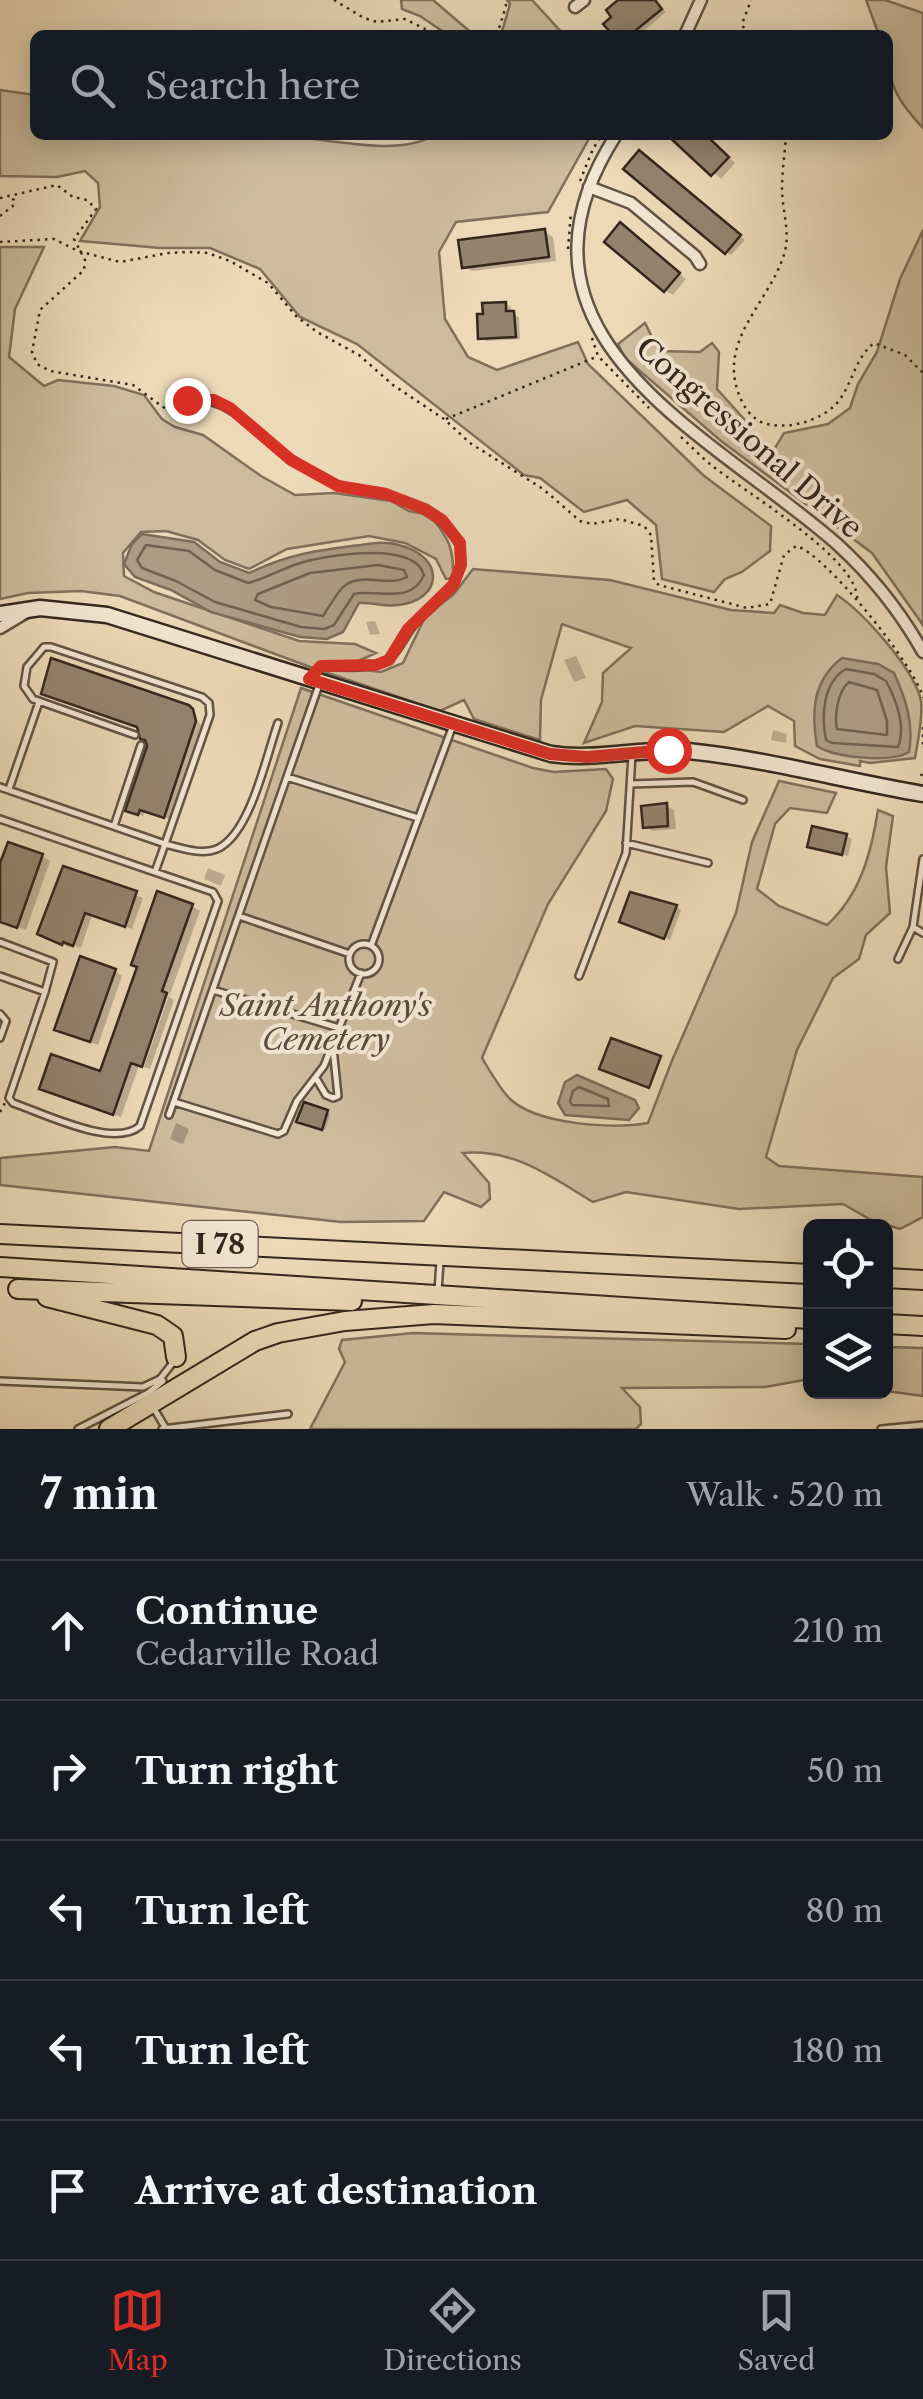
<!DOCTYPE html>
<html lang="en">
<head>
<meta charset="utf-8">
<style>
  :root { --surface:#171b24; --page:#20242c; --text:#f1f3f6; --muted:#9ea1a6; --line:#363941; --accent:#d93025 }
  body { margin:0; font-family:"Libre Caslon Text",serif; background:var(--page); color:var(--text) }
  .controls { position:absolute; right:30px; bottom:30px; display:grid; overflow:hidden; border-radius:15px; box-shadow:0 5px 25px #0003 }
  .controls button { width:90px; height:90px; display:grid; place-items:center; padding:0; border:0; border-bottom:2px solid var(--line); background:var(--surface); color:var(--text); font:50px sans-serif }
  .stop { position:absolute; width:30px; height:30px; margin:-22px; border:8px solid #d93025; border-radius:50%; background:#fff }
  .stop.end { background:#d93025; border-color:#fff; box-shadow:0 2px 10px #0008 }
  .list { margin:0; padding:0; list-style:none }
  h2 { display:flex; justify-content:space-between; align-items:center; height:130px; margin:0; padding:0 40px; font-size:42px }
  h2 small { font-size:32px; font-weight:400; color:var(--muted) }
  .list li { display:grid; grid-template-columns:65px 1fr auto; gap:30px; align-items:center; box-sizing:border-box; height:140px; padding:0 40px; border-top:2px solid var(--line) }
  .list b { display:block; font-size:38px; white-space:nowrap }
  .list p { margin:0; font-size:32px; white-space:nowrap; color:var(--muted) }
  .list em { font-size:32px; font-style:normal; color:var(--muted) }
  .icon { flex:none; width:55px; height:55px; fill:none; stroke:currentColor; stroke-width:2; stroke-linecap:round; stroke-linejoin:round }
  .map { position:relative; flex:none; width:923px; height:1429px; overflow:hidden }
  .search { position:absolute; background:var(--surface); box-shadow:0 5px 25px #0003; left:30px; right:30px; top:30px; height:110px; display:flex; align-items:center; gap:25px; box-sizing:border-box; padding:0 35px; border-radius:15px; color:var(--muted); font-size:38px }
  .sheet { height:830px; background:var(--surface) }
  nav { display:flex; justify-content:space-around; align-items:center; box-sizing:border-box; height:140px; border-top:2px solid var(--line); background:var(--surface); font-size:28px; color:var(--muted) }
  nav a { display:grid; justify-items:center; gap:5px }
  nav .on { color:var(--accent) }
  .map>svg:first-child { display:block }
</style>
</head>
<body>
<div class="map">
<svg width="923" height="1429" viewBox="0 0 923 1429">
  <rect width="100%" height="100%" fill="#ebd9b8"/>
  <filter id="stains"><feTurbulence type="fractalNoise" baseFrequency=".002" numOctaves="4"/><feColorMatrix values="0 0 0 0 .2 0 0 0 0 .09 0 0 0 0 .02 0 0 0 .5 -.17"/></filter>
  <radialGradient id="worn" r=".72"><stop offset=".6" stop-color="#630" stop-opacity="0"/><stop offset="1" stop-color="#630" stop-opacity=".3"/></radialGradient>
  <path fill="#ccbb9d" stroke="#80705c" stroke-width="2.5" d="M401,0H433L474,35H448L420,16L402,9Z
    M507,0H532L564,35H501L510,4Z
    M866,0H885L923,13V128C891,94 888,81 888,35H879Z
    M0,90L35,95V135C115,135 195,133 275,135C318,136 397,159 434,135H591L548,212L456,222L439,252L445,319L468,357L497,370L578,342L588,364L703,475L771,526L770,551L742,572L725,579L714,592L662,579L656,525L627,500L584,512L540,478L524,475L357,344L300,317L260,269L210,248H160L80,241L100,207L98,183L85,171L57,177L0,176Z
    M923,230V625L872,553L721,441L625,358L618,344L645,323L659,351L700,352L712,343L719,352L717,389L744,419L748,444L769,458L784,433L828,424L850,408L858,384L877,352L900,279Z
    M0,247H44L15,309L9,357L44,386L58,380L114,386L144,395L162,419L175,427L203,435L261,476L295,495L334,493L391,501L409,511L430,515C449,539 454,548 453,578L446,579L436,559L405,543L369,536L287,549L249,569L225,560L198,540L166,531L141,532L123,553L124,576L154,592L299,641L355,644L376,653L358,661L356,669L381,672L403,663L426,615L453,595L473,569L610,580L731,610L774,613L780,605L803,613L825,615L837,595C864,613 915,670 921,701C923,719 918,740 915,758L870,763L860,761V766L820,759L795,746L794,721L768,706L724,732L635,726L584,743L602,702L603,673L631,648L562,624L541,700L540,740L474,719L464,700L440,711L310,667L120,596L81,591L28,593L0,599Z
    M301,688L533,768L554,772L606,769L613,779L606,811L548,904L482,1058C490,1071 499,1087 509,1098C536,1125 613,1129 648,1123L671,1063L736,913L752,842L779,781L836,793L827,813L790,808L775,824L757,889L779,906L827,925C860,895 871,854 878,810L893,816L886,867L890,913L866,935L859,959L833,978L797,1050L766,1157L779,1166L923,1177V1217L900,1229L873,1221L843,1204L739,1209L626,1192L593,1202C550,1176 515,1149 463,1153L489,1183L490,1199L481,1207L444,1192L424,1221L341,1222L0,1185V1158L115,1147L149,1151Z
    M413,1333L810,1344V1379L765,1387L622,1388L640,1407L641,1424L636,1429H310L345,1362L339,1349L342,1340Z
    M886,1347L923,1348V1396L886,1391Z"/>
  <path fill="#ac9c83" stroke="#7c6d5a" stroke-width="2.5" d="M142,534L194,542L220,562L249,573C289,554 318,550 361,545C374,543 386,541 399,545C446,557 443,600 398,605C385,607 372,602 359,603L343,632L327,639L300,637L211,612L171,590L135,577L124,564L132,544Z
    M842,658L878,664L894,673C906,699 914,724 909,752C892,763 834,758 817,746C811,711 813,680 842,658Z
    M577,1075L635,1100L639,1108L629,1120L565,1115L558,1103L565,1082Z"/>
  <path fill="#0003" d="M622,0H655L666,12L639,35H616Z
    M671,135H706L735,163L721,179Z
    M645,156L745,240L731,255L726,252Z
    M628,230L686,279L673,295L665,290Z
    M545,232L553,237L556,261L472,271L464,266Z
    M505,304L511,307V314L519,317L520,339L486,341L480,338Z
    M375,621L380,634L370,635L366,622Z
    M576,656L586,678L574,682L564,660Z
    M187,707L201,725L169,819L145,811L143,816L134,813Z
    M773,730L787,734L786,743L771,740Z
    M666,806L674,810L676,829L653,831L645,826Z
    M846,836L852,839L848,856L810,846Z
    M42,856L50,861L26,930L0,921V871Z
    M208,868L225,875L221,886L204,879Z
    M65,869L143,898L132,929L92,915L81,948L70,944L69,947L48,937Z
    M192,906L200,911L169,997L174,1000L150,1069L144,1067L170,992H165L121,1117L50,1093L102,1074L139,966Z
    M676,907L681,910L670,940L628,924Z
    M115,971L122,976L98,1045L65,1033Z
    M327,1112L330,1114L325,1130L302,1123Z
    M176,1123L189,1129L183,1144L170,1139Z"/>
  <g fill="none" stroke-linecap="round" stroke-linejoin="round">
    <path stroke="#706150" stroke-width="2.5" d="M146,545L189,551L215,570L248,583C268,578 286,566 307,561C333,555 414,541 424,575C411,605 379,589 354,594L334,625L324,629L301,627L215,602L176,581L142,568L137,560Z
      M378,565L404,570L407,577C387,588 360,570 342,588C335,596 329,607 323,616L271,607L255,600L258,594L310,573Z
      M846,669L874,674L886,681C896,700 906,727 898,747L832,743L826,740C821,716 823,682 846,669Z
      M849,682L877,690L887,721V735L837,729C834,715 838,691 849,682Z
      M579,1087L608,1099L609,1106L572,1105L570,1101L573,1091Z"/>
  </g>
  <path fill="#93836d" stroke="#33261c" stroke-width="2.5" d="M618,0H655L662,9L630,35H613L603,24L611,17L606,10Z
    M667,135H706L729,157L711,176Z
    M639,150L741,235L725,254L623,169Z
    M620,222L680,273L664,292L604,242Z
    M545,229L549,257L462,268L458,240Z
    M506,302V311H514L516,337L478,339L477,314H483L482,303Z
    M51,658L189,705L193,709L196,721L164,818L140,810L138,815L125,811L147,746L145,740L140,739L137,727L41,694Z
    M667,803L668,826L643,828L641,806Z
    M812,826L847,834L842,855L807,847Z
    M8,842L43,854L17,928L0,922V863Z
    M63,866L137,891L125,927L85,913L73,946L63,942L62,945L37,934Z
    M157,891L193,904L162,991L167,993L142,1067L131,1063L113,1115L39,1089L51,1054L100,1071L137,967L131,965Z
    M630,892L677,905L664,939L619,922Z
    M80,956L116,969L90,1042L54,1030Z
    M611,1038L661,1056L649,1088L599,1069Z
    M304,1102L328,1110L322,1130L296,1122Z"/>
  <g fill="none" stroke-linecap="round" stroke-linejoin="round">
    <defs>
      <path id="service" d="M174,412L187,400C231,395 257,435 290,458C302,467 316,474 330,481C345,490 364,490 381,494C421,503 484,535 453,584C446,596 432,607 421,617C407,629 400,651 389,659C374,671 340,666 321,667L311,677
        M135,735L33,699L24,686L27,667L44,647H51L202,697L209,703L210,715L165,844C182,848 202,856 219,848C251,831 266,757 278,723
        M287,777L418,818
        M630,784L693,782L743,800
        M0,787L165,844L155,872
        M9,789L39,702
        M0,819L213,892L218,901L140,1126C114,1149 43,1113 13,1103L9,1098L45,992L0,976
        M114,826L141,745
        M626,843L708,863
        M923,859L913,927L923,933
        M239,916L350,954
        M0,942L53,962L45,992
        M349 959a15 15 0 1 1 30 0a15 15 0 1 1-30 0Z
        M371,946L452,728
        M898,959L913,927
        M579,976L626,853L632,755
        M213,990L339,1028
        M0,1014L6,1021L0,1038
        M316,1078L326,1095L333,1098L338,1096L333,1048
        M174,1102L278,1134L284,1131L297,1101L324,1066L361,973
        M169,1115L319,685
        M438,1291L440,1262
        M0,1381L143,1387L160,1379L175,1360
        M153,1407L165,1427
        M78,1429L148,1393L163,1381
        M162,1429L288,1414
        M881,1429L923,1425"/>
      <path id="minor" d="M575,7L584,0
        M685,35L701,0
        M616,135C487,337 712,434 837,544C870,574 901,613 923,652
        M589,187L631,203L695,256L700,264
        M0,628L25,613"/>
      <path id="secondary" d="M0,614L40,608L107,615L551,754C597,761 642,747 688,751C767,759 845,781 923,794"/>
      <path id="motorway" d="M0,1234L810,1274
        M0,1267L810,1319
        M886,1278L923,1280
        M18,1289L352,1301
        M47,1297L157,1325L173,1336L176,1357
        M886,1324L923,1326
        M109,1429L255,1341L278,1333L345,1321L434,1314L786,1329"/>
    </defs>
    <use href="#service" stroke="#615343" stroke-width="10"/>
    <use href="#minor" stroke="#615343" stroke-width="15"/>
    <use href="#secondary" stroke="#33261c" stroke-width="19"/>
    <use href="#motorway" stroke="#33261c" stroke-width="22"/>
    <path stroke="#33261c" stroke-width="2.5" stroke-dasharray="2.5 5" stroke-linecap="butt" d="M334,0L364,18L377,22L405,19L437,35
      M497,35L506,6L505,0
      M747,35L742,24L751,0
      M786,135C785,153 782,171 782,189C782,208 790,232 785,251C772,300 719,337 738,392C742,404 749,416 761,422C781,430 810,424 828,411C852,395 851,361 874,343L905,355L923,373
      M580,181L593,149L602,135
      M0,198L57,185L73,197L87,200L96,209L74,239L85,260L84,270L40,310L32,352L37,364L50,371L133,385L167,410
      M0,216L14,205V200L9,196
      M0,242L54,239L78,251L120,262L168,253L190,252L208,253L230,261L268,283L296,316L317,332L359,355L393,385L444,419L470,443L543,489L580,521L592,524L620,519L644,526L651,535L654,581L659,585L747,608L770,604L784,555L796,546C824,552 917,668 923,698
      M568,249L571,212
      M592,338L598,356L649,408
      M446,419L596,357
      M681,437C691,446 700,456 710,464C741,490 862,560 857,601
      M923,727V746
      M921,776L923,772
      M0,1112L5,1103"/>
    <use href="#service" stroke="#f2e6d1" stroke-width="5"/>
    <use href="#minor" stroke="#f2e6d1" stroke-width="10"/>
    <use href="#secondary" stroke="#f2e6d1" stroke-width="14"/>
    <use href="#motorway" stroke="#ebd9b8" stroke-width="18"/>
  </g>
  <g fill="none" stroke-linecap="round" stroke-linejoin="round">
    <path stroke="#d93025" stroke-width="12" d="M187,400H214L230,408L291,460L338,486L386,494L425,509L442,520L460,543L461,565L453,585L408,629L389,660L376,665L321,666L309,679L550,754L587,757L668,750"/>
  </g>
  <g text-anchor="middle" stroke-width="8" stroke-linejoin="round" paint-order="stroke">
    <rect fill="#f2e6d1" stroke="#6c6052" stroke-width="2.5" x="182.5" y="1221" width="75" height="46" rx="8"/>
    <g font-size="28" font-weight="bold" fill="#33261c">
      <text x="220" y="1254">I 78</text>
    </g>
    <g font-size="30" fill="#33261c" stroke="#f2e6d1">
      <text transform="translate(749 438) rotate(41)" y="10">Congressional Drive</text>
    </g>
    <g font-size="30" font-style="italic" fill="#594b3c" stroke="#f2e6d1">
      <text x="326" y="1016">Saint Anthony's<tspan x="326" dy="34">Cemetery</tspan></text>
    </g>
  </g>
  <rect width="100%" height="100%" filter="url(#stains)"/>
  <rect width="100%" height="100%" fill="url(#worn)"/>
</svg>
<div class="controls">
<button><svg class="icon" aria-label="locate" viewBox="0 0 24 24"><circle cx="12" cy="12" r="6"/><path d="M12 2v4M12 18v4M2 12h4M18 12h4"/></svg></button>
<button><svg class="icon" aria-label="layers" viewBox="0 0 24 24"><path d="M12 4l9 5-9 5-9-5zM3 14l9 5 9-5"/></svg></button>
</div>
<div class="stop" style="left:668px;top:750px"></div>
<div class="stop end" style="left:187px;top:400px"></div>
<div class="search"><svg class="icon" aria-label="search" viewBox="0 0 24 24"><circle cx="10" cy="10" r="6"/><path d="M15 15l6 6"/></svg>Search here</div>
</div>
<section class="sheet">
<h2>7 min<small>Walk · 520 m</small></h2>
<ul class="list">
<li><svg class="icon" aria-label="ahead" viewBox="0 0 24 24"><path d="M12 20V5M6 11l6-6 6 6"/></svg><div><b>Continue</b><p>Cedarville Road</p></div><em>210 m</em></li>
<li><svg class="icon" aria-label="right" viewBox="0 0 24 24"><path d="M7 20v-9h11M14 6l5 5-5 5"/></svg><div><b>Turn right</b></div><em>50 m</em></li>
<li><svg class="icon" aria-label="left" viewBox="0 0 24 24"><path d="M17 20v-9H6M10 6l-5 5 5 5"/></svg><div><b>Turn left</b></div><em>80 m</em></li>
<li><svg class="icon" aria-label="left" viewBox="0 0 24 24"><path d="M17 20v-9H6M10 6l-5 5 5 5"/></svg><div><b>Turn left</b></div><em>180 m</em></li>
<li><svg class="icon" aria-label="arrive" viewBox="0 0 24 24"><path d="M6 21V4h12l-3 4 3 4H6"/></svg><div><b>Arrive at destination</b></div></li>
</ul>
</section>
<nav>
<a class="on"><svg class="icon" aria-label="map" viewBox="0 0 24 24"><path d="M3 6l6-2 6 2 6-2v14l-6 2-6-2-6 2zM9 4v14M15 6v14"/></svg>Map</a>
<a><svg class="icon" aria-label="directions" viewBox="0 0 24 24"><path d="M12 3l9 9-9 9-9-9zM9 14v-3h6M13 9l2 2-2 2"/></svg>Directions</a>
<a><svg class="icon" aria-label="saved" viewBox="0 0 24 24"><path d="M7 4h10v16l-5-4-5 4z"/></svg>Saved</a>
</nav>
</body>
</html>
